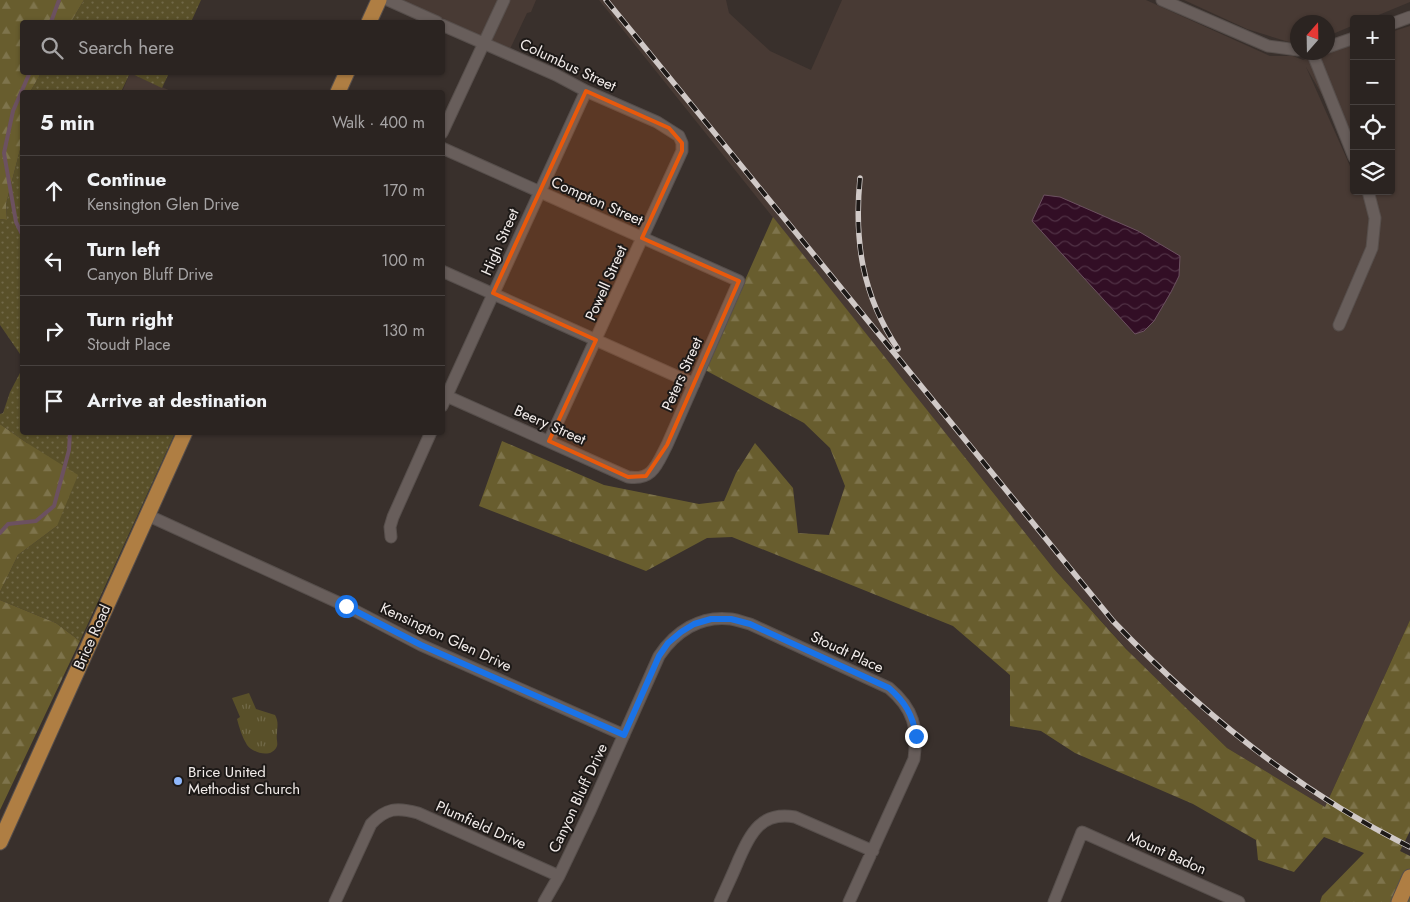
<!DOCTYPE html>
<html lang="en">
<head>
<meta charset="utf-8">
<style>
  :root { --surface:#2b2421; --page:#332c2a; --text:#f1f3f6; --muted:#a6a4a5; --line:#47413f }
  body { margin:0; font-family:Jost,sans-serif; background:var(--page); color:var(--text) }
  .controls { position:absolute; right:15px; top:15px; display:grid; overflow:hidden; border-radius:5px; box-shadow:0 1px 4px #0004 }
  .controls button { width:45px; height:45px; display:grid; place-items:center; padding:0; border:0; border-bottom:1px solid var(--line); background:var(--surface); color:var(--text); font:25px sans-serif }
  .compass { position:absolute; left:1290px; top:15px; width:45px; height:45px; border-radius:50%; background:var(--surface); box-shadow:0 1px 4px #0004; rotate:20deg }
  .stop { position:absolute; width:15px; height:15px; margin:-11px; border:4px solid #1a73e8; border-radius:50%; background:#fff }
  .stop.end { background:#1a73e8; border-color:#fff; box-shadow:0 1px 5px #0008 }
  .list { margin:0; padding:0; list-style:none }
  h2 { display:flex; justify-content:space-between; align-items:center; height:65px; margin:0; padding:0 20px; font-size:21px }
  h2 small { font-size:16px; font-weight:400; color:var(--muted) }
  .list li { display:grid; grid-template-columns:32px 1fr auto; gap:15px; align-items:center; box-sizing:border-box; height:70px; padding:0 20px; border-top:1px solid var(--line) }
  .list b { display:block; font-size:19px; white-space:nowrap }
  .list p { margin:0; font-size:16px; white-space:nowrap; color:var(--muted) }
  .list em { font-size:16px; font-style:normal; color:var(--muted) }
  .icon { flex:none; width:28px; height:28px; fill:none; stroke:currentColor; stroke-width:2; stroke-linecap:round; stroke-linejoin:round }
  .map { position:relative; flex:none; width:1410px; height:902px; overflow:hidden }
  .search { position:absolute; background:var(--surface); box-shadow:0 1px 4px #0004; left:20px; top:20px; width:425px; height:55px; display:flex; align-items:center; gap:12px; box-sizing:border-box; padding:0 18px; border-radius:5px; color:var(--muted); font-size:19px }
  .panel { position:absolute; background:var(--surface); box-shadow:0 1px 4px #0004; left:20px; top:90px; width:425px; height:345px; border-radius:5px }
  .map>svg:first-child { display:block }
</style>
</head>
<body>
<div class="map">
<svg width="1410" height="902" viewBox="0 0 1410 902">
  <defs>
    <pattern id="grass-dots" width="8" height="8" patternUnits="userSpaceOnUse" patternTransform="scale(1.25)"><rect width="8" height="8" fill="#595029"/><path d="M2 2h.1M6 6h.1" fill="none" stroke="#716948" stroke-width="1.8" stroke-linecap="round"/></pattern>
    <pattern id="forest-firs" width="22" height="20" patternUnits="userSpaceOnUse" patternTransform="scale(1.25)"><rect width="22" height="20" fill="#685d2e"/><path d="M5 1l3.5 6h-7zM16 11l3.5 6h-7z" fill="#7e744c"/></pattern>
    <pattern id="park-tufts" width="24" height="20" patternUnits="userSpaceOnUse" patternTransform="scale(1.25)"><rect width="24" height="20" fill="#595029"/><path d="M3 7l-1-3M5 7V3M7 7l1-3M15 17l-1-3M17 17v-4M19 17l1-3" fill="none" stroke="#716948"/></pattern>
    <pattern id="water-waves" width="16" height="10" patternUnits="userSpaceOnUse" patternTransform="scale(1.25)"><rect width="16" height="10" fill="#320e25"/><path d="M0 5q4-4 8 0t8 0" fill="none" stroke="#503145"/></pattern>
  </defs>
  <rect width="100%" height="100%" fill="#39302c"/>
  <path fill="#483a34" d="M392,0H536L531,12L527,13L510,49L514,50L510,59Z
    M599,0H726L729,13L770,51L811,70L842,0H1146L1270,56H1293L1303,60L1354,44V150L1306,67L1354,175V191H1361L1364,197L1371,191H1391V32L1410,26V620L1325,807L1227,748L1132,655L1054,569Z
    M1184,0H1410V2L1369,19H1354V25L1328,36V22H1298L1297,42L1292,43L1247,29Z
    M130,73L173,92H122Z"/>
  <path fill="url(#grass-dots)" d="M84,0H201L191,22H71Z
    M41,73H169L162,88L130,73L121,92H30Z
    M22,142V432L175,433L80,641L56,623L0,600V592L18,555L57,526L27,443L0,424V414L3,413L10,392L21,371L20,354L0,325V219L7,220L6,204Z"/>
  <path fill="url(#forest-firs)" d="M0,0H84L71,22H22V72L41,73L30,92H22V142L6,204L7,220L0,219Z
    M773,217L1054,569L1126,649L1227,748L1325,807L1410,620V831L1400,851L1410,856V902H1320L1322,896L1364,853L1324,837L1294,872L1258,860L1256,840L1193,804L1075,753L1041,731L1010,726V675L953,626L732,537L707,538L646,571L479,506L502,441L604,485L699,504L724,501L736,473L755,443L793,488L798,533L829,535L845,486L830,448L804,423L705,370Z
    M0,424L27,443L78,475L57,526L18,555L0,592Z
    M0,600L56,623L80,641L0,810Z"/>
  <path fill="url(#park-tufts)" d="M249,693L256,709L275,715C279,722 277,727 277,734C276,738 278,743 277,746C272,759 253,753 247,745C242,737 239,727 237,719L240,717L232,698Z"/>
  <path fill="url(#water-waves)" stroke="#6c5160" d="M1044,195L1060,197L1138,231L1180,256L1179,276L1171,292L1154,321L1144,331L1135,334L1032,221Z"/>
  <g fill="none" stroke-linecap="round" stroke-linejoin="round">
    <path stroke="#6c5160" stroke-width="4" d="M51,22L59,0
      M22,234L16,222L4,153L13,111L30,72
      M0,533L8,524L36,521L54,506L69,450L70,432"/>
    <defs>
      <path id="minor" d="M388,0L437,22
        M1162,0L1268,46L1298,50
        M1391,24L1410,17
        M442,25L556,75L586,91L657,122L679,136L682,143V151L549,441
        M1328,47L1354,38
        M1312,52L1354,157
        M442,133L504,0
        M442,148L739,281L667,445C657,464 653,481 628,477L442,394
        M442,271L694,384
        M1339,325L1372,248L1375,218L1368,191
        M442,406L586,91
        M147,515L346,606L421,645L624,735
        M391,537L390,527L393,517L431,432
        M335,902L371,824C386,808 397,807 418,813L559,876
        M544,902L559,876L589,813L659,656C675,632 700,615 731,619C737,620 743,622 750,624L889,688C914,709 918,728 914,759L849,902
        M720,902C726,888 733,874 739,859C751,833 761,811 795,817L873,851
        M1054,902L1082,832L1239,902"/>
      <path id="major" d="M369,22L379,0
        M338,92L347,72
        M0,842L185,432
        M1399,902L1410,877"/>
    </defs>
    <use href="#minor" stroke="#574f4c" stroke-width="13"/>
    <use href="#major" stroke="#574f4c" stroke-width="17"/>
    <use href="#minor" stroke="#685e5b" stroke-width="11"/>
    <use href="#major" stroke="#af7e43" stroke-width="15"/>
    <defs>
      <path id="rail" d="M606,0L1113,621C1200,712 1296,790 1410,847
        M860,178C854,241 862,295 898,349"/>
    </defs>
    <use href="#rail" stroke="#d0c9c7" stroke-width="5.5"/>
    <use href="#rail" stroke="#1d1917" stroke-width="4" stroke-dasharray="11" stroke-linecap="butt"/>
  </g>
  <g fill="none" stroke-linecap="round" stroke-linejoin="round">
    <path stroke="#1a73e8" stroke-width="6" d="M346,606L421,645L624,735L659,656L668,643L681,632L694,624L711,619H731L750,624L889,688C905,702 913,715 916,736"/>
  </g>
  <path fill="#e8590c" fill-opacity="0.2" stroke="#e8590c" stroke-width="4" stroke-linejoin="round" d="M586,91L669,128L682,143V151L642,238L739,281L667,445L646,476L628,477L549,441L596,340L493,293Z"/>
  <circle fill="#90b8fd" stroke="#1d1917" stroke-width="2" cx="178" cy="781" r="5"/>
  <g text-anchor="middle" stroke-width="4" stroke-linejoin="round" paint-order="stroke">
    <g font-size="15" fill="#f2ecea" stroke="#1d1917">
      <text transform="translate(568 65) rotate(25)" y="5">Columbus Street</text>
      <text transform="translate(597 201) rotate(24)" y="5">Compton Street</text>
      <text transform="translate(500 242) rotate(-66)" y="5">High Street</text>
      <text transform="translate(606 283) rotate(-66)" y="5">Powell Street</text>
      <text transform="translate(682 374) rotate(-66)" y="5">Peters Street</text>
      <text transform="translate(550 425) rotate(24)" y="5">Beery Street</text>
      <text transform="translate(92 637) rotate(-66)" y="5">Brice Road</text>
      <text transform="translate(446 637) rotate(25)" y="5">Kensington Glen Drive</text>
      <text transform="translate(847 652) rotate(25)" y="5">Stoudt Place</text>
      <text transform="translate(578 798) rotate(-65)" y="5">Canyon Bluff Drive</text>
      <text transform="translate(481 825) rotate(24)" y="5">Plumfield Drive</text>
      <text transform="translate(1167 853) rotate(24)" y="5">Mount Badon</text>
    </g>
    <g font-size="15" fill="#f2ecea" stroke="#1d1917" text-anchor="start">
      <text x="188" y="777">Brice United<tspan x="188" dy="17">Methodist Church</tspan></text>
    </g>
  </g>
</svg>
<div class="controls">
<button>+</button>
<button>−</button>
<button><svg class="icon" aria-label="locate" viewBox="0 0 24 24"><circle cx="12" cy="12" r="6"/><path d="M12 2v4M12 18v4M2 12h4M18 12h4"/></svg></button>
<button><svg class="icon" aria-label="layers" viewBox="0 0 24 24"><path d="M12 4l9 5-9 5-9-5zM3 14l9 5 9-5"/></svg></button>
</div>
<svg class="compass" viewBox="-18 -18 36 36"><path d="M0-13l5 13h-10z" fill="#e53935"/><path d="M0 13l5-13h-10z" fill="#a6a4a5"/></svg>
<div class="stop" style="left:346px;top:606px"></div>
<div class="stop end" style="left:916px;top:736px"></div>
<div class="search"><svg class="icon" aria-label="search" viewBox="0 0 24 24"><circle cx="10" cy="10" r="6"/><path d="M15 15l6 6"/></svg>Search here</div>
<section class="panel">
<h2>5 min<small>Walk · 400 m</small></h2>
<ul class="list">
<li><svg class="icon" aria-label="ahead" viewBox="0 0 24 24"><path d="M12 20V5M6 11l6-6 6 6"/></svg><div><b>Continue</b><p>Kensington Glen Drive</p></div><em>170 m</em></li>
<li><svg class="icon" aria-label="left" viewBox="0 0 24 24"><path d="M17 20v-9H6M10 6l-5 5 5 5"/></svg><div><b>Turn left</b><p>Canyon Bluff Drive</p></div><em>100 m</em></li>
<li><svg class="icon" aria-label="right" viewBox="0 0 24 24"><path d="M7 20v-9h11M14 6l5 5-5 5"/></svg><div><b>Turn right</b><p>Stoudt Place</p></div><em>130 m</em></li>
<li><svg class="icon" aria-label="arrive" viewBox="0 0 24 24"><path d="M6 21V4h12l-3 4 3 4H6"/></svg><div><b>Arrive at destination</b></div></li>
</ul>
</section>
</div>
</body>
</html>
